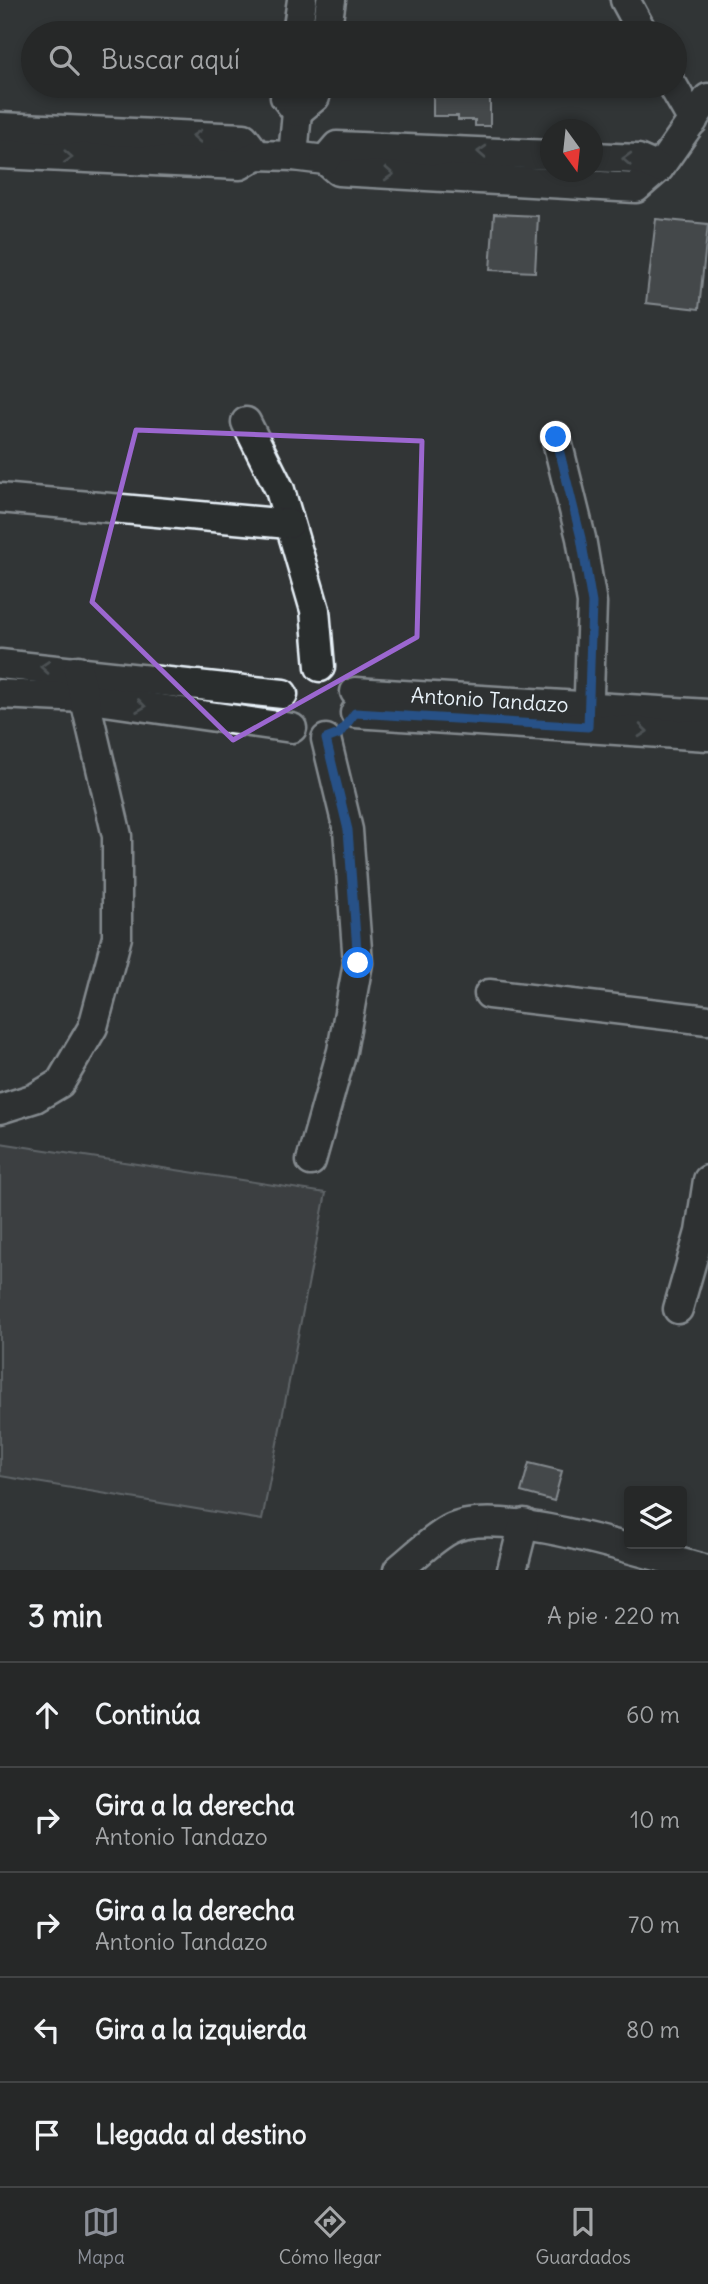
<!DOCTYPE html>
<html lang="es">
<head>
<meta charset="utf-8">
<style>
  :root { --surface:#262828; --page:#2e3030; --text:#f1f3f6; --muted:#a4a6a8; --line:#424445; --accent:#8c9099 }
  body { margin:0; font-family:Delius,sans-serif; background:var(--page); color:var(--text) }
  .controls { position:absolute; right:21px; bottom:21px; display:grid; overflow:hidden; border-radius:7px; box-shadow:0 4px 10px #0003 }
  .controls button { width:63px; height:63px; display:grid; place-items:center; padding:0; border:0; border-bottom:2px solid var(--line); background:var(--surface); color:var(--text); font:35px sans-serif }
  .compass { position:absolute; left:540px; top:119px; width:63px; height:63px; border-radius:50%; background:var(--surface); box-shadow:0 4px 10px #0003; rotate:165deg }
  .stop { position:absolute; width:21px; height:21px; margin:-16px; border:5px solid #1a73e8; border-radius:50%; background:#fff }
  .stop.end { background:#1a73e8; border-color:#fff; box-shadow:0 2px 7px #0008 }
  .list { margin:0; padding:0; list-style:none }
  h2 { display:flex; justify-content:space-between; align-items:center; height:91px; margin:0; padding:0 28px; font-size:30px }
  h2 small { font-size:23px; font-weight:400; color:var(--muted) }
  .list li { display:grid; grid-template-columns:46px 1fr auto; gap:21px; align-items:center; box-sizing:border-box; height:105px; padding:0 28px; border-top:2px solid var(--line) }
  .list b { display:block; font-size:26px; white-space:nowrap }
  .list p { margin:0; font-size:23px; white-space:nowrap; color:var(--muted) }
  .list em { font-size:23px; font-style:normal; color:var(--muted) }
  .icon { flex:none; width:38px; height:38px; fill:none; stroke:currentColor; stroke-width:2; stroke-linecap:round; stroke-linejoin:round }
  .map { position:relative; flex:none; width:708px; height:1570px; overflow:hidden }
  .search { position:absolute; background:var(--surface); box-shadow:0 4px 10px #0003; left:21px; right:21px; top:21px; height:77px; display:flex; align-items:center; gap:18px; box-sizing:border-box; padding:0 24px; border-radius:38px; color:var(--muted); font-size:26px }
  .sheet { height:616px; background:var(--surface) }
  nav { display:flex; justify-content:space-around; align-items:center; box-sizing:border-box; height:98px; border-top:2px solid var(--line); background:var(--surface); font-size:19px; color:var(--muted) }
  nav a { display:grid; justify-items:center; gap:4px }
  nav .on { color:var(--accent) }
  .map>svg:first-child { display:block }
</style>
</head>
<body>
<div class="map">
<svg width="708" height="1570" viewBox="0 0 708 1570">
  <rect width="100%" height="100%" fill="#323536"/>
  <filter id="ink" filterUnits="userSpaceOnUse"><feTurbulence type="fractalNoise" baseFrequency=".0143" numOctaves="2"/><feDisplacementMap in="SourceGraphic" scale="14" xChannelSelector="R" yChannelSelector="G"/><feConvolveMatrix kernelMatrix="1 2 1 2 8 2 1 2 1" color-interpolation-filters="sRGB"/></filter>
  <g filter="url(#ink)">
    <path fill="#494d4f" stroke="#989fa4" stroke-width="2" d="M0,1143L326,1193L262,1520L0,1476Z"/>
    <path fill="#5c6063" stroke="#e8f1f8" stroke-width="2" d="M433,86H490V126H475V120H458V116H433Z
      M494,214L538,216L535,272L490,270Z
      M656,219L708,224L699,309L646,303Z
      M529,1463L562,1471L554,1501L521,1492Z"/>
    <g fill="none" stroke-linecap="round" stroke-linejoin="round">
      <defs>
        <g id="minor">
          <path d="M625,0L643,33"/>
          <path d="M297,33L302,0"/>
          <path d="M326,33L331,0"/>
          <path d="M287,86L285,97L297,112L293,156"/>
          <path d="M673,86L693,121"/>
          <path d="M297,112L315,97L317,86"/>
          <path d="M0,127L244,138L257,155"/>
          <path d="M0,154L240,165L257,155L293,156L325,160L338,171L636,188L659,168L708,98"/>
          <path d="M592,157L638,159L659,168"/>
          <path d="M325,160L337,146L550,155"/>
          <path d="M246,422L280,490L315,610L320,667"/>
          <path d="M556,437L581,538L592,603L588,724"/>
          <path d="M0,498L289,524"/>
          <path d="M0,664L283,694"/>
          <path id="s1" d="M355,692L708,714"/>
          <path d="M0,694L84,698L292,728"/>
          <path d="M355,713L708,736"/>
          <path d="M489,994L708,1020"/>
          <path d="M0,1109L35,1098L60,1083L93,1027L117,937V836L78,670"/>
          <path d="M311,1161L342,1051L358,963L348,830L326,739"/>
          <path d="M678,1309L700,1232L708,1180"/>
          <path d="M398,1570C414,1557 431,1540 449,1530C498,1503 651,1556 707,1570"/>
          <path d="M512,1570L524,1523"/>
        </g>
      </defs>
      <use href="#minor" stroke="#e8f1f8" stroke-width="33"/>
      <use href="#minor" stroke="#2a2d2e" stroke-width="28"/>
    </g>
    <defs><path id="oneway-chevron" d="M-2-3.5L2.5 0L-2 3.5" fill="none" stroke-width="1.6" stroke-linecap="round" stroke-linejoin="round" transform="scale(1.75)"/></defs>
    <g stroke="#6c7275">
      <use href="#oneway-chevron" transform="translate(197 136) rotate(-177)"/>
      <use href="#oneway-chevron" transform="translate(482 152) rotate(-177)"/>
      <use href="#oneway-chevron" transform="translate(68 157) rotate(3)"/>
      <use href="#oneway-chevron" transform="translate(627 159) rotate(-177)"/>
      <use href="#oneway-chevron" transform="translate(389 174) rotate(3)"/>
      <use href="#oneway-chevron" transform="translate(45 667) rotate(-176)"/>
      <use href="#oneway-chevron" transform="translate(141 706) rotate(8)"/>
      <use href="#oneway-chevron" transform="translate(643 731) rotate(5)"/>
    </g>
  </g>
  <g fill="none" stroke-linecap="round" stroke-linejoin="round" filter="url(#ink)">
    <path stroke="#1a73e8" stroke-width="9" d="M358,963L348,830L326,739L339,734L355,713L588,727L592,603L581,538L556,437"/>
  </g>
  <path d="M0 0H708V1570H0ZM136,430L422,441L417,637L233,740L92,602Z" fill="#323536" fill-opacity=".55" fill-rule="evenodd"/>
  <path fill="none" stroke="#9c67d0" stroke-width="5" stroke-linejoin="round" d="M136,430L422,441L417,637L233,740L92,602Z"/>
  <g text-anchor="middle" stroke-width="5" stroke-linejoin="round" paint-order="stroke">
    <g font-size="21" fill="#e8f1f8" stroke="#2a2d2e">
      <text dy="7" stroke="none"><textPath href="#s1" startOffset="135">Antonio Tandazo</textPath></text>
    </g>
  </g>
</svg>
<div class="controls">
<button><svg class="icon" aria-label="layers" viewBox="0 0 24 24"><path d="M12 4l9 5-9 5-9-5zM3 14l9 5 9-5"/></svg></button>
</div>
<svg class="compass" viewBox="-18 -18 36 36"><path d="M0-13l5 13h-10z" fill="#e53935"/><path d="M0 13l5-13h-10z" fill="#a4a6a8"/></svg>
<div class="stop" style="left:358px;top:963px"></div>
<div class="stop end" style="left:556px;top:437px"></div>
<div class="search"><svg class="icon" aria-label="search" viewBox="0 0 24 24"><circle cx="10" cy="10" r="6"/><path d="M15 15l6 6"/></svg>Buscar aquí</div>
</div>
<section class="sheet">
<h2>3 min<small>A pie · 220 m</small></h2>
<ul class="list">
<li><svg class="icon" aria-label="ahead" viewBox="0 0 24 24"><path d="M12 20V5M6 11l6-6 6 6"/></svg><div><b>Continúa</b></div><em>60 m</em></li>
<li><svg class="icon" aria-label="right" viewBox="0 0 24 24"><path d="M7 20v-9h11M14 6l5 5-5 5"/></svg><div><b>Gira a la derecha</b><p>Antonio Tandazo</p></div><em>10 m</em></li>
<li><svg class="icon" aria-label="right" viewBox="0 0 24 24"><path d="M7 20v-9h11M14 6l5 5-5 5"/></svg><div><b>Gira a la derecha</b><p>Antonio Tandazo</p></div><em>70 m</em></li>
<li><svg class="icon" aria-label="left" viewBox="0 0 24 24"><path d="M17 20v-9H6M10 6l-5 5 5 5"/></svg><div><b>Gira a la izquierda</b></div><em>80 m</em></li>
<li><svg class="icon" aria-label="arrive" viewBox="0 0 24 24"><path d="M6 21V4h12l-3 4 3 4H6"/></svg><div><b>Llegada al destino</b></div></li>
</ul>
</section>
<nav>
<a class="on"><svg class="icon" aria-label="map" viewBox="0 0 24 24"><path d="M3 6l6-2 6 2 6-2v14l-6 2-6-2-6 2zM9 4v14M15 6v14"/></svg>Mapa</a>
<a><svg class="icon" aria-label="directions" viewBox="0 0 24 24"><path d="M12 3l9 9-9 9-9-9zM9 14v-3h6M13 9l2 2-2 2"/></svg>Cómo llegar</a>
<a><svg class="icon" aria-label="saved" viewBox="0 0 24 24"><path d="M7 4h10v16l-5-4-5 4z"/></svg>Guardados</a>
</nav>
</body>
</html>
